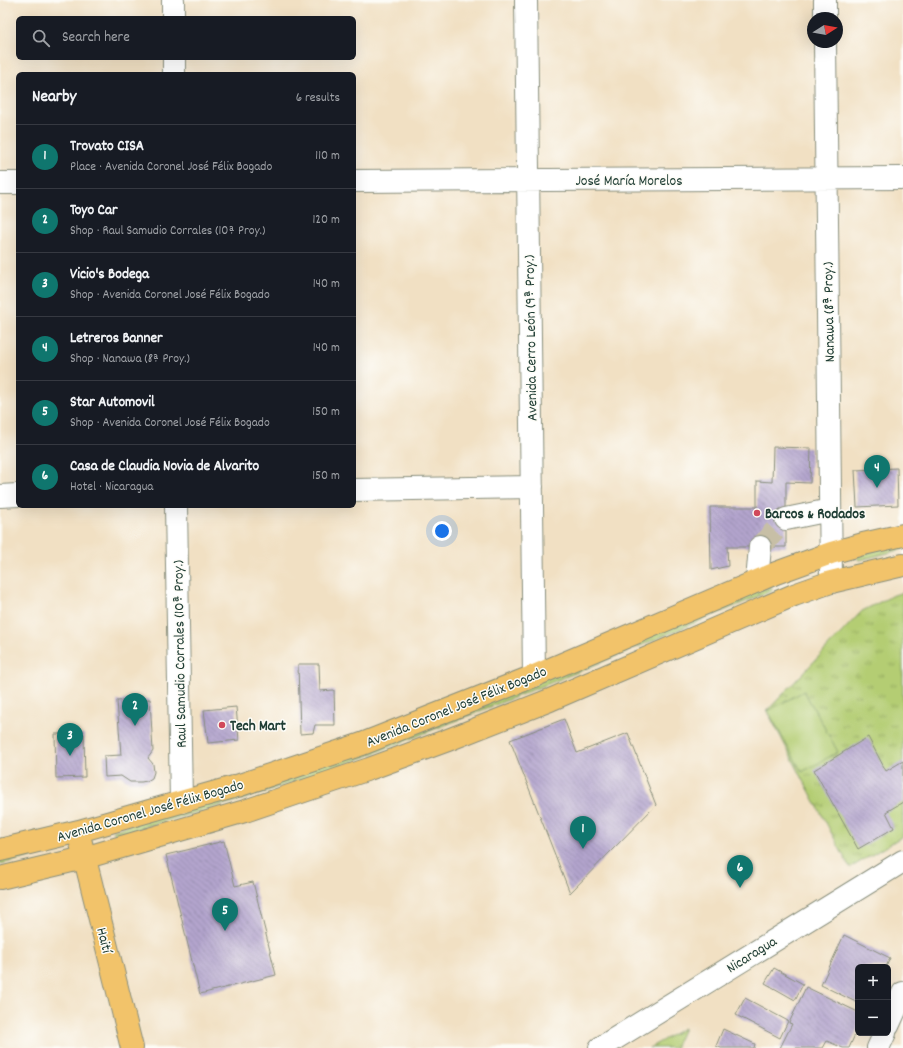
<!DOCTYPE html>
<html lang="en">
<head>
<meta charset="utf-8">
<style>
  :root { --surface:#171b24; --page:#242831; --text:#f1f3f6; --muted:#9ea1a6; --line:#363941; --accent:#0f766e }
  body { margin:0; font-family:Dekko,sans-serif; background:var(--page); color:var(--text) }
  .controls { position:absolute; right:12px; bottom:12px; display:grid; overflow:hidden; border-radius:6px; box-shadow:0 4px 16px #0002 }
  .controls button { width:36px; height:36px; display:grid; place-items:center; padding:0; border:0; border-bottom:1px solid var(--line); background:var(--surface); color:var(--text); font:20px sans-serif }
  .compass { position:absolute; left:807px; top:12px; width:36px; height:36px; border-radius:50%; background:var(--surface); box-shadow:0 4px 16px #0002; rotate:79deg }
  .you { position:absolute; left:442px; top:531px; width:14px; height:14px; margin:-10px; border:3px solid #fff; border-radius:50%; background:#1a73e8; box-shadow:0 0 0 6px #1a73e833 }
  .badge { display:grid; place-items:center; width:26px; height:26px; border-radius:50%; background:var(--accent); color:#fff; font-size:13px; font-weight:700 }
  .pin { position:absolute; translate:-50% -33px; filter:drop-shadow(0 1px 2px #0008) }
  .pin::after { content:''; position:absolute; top:21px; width:14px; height:12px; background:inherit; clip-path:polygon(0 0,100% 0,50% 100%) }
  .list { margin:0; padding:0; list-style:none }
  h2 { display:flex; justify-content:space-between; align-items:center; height:52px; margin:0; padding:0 16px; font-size:17px }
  h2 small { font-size:13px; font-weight:400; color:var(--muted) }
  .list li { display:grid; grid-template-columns:26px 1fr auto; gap:12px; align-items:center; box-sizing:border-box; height:64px; padding:0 16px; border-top:1px solid var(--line) }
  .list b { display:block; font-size:15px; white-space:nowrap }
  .list p { margin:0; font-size:13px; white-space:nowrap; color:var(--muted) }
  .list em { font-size:13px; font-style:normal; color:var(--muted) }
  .icon { flex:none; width:22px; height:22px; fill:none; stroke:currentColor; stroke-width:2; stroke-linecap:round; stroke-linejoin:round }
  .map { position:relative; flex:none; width:903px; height:1048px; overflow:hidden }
  .search { position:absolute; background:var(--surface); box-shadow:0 4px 16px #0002; left:16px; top:16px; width:340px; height:44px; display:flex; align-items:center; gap:10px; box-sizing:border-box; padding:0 14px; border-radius:6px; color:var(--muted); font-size:15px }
  .panel { position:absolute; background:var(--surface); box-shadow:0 4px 16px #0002; left:16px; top:72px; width:340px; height:436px; border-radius:6px }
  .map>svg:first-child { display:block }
</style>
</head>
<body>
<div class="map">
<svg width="903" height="1048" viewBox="0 0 903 1048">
  <defs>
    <pattern id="grass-tufts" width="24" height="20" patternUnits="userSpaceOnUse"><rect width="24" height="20" fill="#b4cd73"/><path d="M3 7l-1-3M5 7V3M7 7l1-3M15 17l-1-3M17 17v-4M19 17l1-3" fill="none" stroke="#92a85f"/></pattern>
    <pattern id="building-back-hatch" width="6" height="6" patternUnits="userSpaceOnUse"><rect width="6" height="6" fill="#b3a4cd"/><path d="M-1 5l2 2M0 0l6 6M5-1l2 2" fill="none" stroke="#9187a7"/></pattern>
  </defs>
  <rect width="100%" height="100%" fill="#fdfcf7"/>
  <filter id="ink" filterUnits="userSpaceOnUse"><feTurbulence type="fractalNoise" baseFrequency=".025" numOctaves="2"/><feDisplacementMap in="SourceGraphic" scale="8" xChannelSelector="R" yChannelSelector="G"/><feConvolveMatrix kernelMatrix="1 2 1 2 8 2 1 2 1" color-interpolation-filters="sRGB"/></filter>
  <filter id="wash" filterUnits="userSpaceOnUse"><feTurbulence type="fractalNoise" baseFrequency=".012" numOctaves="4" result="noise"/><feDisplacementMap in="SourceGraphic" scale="16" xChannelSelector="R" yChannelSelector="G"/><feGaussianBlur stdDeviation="0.9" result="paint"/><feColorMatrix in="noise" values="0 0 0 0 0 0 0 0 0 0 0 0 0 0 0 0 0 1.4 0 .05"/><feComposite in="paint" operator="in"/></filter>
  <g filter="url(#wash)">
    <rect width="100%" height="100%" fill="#f1e0c3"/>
    <path fill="url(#grass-tufts)" stroke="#6a8554" d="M903,542V549L860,560L857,558L856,556Z
      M771,586L772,589L771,591L585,669L362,758L247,798L117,835L115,834L113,831Z
      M903,592V836L850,868L767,711L862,611L894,595Z
      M64,846L63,849L0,864V857Z
      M684,1028L675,1048H649Z"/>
    <path fill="#b4cd73" stroke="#6a8554" d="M804,691L838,752L802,772L768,711Z"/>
    <g id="blocks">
      <path fill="url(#building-back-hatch)" d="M773,447L811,448L810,483L786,482V547H727L728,566L711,570L710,507H757V481L772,482Z
        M897,468L898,505L857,507L855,470Z
        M298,664H319L320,691L334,690L335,725H315L313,733L300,734Z
        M150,699L153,751L148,758L153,764L154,772L152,778L147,781L141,782H130L121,776L105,777L104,756L121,755L117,701Z
        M236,707L239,740L208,743L204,710Z
        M564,719L577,753L628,733L656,805L570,893L510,740Z
        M55,734H84L85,777L56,778Z
        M868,737L886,771L903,761V802L886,812L894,828L858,849L814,770Z
        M224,841L235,886L253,882L276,975L200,994L166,855Z
        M844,935L890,958L886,967H858V1003L821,985Z
        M774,968L803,984L795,1000L765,983Z
        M806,987L858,1012V1028L849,1048H843L827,1041L823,1048H780L792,1024L789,1023Z
        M745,998L788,1021L780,1038L736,1015Z
        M723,1029L755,1044L754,1048H721L716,1046Z"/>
    </g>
  </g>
  <g filter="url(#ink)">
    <use href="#blocks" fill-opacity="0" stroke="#888e7c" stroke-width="1"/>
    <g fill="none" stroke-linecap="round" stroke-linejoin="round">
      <path stroke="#c7bfa6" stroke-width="22" stroke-dasharray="22 11" stroke-linecap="butt" d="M760,547L786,519"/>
      <defs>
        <path id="minor" d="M173,0V18
          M526,0L534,676
          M825,0V18
          M825,42L831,582
          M174,58V74
          M354,181L903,178
          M0,183H18
          M354,490L532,487
          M0,496L18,495
          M176,506L181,802
          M786,519L830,510
          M757,581L760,547
          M888,1026L903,993
          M600,1048L903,861
          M878,1048L885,1033"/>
        <path id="major" d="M81,843L132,1048
          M0,850L79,831L237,786L362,744L534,676L776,573L831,553L863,544L903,535
          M0,878L84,858L245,811L369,769L448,740L550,700L794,595L831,582L903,565"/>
      </defs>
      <use href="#minor" stroke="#888e7c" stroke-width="24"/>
      <use href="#major" stroke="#888e7c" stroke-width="24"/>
      <use href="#minor" stroke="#fff" stroke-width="22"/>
      <use href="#major" stroke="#f2c36a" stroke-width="22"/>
    </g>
  </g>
  <g fill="#d1495b" stroke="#fdfcf7" stroke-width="1.5">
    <circle cx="757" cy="513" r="4"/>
    <circle cx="222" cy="725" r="4"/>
  </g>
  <g text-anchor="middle" stroke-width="3" stroke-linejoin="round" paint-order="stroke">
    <g font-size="15" fill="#1f3d34" stroke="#fdfcf7">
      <text x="629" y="185">José María Morelos</text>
      <text transform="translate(828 312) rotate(-91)" y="5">Nanawa (8ª Proy.)</text>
      <text transform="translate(530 338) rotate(-91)" y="5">Avenida Cerro León (9ª Proy.)</text>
      <text transform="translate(179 654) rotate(-91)" y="5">Raul Samudio Corrales (10ª Proy.)</text>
      <text transform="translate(456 706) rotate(-22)" y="5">Avenida Coronel José Félix Bogado</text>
      <text transform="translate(150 810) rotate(-16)" y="5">Avenida Coronel José Félix Bogado</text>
      <text transform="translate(105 940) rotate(76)" y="5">Haití</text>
      <text transform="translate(751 954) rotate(-32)" y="5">Nicaragua</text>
    </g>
    <g font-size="15" font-weight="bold" fill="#1f3d34" stroke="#fdfcf7" text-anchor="start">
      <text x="765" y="518">Barcos &amp; Rodados</text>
      <text x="230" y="730">Tech Mart</text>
    </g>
  </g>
</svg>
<div class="controls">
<button>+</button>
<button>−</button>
</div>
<svg class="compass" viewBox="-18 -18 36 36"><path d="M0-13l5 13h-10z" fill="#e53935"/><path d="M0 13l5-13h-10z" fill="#9ea1a6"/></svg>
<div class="you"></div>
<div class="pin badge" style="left:583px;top:849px">1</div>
<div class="pin badge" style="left:135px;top:726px">2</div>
<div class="pin badge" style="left:70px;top:756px">3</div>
<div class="pin badge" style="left:877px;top:488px">4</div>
<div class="pin badge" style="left:225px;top:931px">5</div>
<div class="pin badge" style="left:740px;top:888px">6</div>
<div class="search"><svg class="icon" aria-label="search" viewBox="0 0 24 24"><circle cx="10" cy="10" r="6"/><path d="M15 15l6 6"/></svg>Search here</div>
<section class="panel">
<h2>Nearby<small>6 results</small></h2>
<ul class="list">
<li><span class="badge">1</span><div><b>Trovato CISA</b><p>Place · Avenida Coronel José Félix Bogado</p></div><em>110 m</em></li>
<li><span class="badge">2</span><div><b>Toyo Car</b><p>Shop · Raul Samudio Corrales (10ª Proy.)</p></div><em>120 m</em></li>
<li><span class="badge">3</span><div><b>Vicio's Bodega</b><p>Shop · Avenida Coronel José Félix Bogado</p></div><em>140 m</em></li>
<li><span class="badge">4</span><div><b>Letreros Banner</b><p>Shop · Nanawa (8ª Proy.)</p></div><em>140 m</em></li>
<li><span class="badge">5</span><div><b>Star Automovil</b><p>Shop · Avenida Coronel José Félix Bogado</p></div><em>150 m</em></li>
<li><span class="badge">6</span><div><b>Casa de Claudia Novia de Alvarito</b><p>Hotel · Nicaragua</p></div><em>150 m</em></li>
</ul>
</section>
</div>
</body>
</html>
